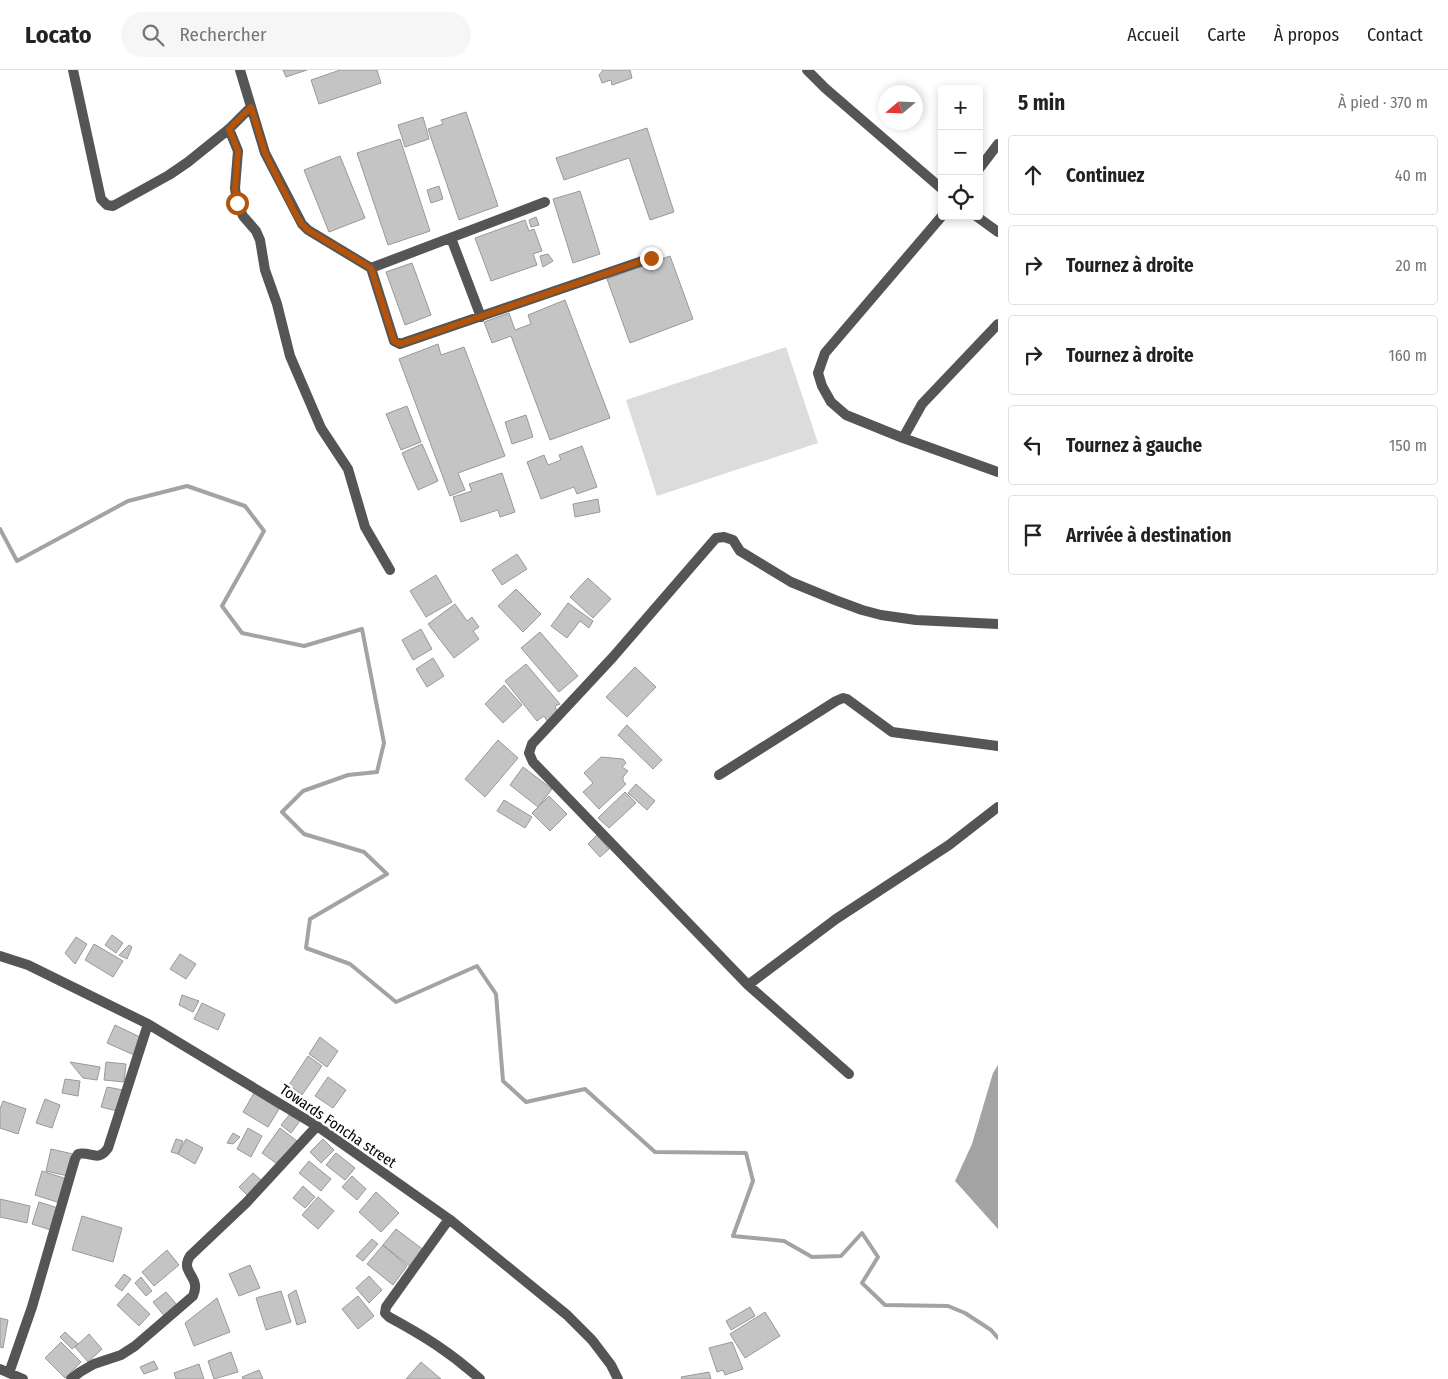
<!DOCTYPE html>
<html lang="fr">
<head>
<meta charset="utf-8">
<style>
  :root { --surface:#fff; --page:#f6f6f6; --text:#222; --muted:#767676; --line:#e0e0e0 }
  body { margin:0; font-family:"Fira Sans Condensed",sans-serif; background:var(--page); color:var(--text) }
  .controls { position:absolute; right:15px; top:15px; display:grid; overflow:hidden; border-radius:5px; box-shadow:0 2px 8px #0003 }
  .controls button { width:45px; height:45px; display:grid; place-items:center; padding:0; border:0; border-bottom:1px solid var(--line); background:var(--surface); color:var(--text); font:25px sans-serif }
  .compass { position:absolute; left:878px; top:15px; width:45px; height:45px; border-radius:50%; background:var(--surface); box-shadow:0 2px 8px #0003; rotate:251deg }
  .stop { position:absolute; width:15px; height:15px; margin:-11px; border:4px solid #b45309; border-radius:50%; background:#fff }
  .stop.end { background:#b45309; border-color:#fff; box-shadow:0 1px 5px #0008 }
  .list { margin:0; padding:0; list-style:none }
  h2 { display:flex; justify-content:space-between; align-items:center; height:65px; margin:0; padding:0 20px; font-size:21px }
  h2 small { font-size:16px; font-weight:400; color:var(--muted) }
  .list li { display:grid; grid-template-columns:32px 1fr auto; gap:15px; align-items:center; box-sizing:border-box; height:80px; margin:0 10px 10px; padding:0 10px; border:1px solid var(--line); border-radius:5px }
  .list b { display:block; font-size:19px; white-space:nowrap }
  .list em { font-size:16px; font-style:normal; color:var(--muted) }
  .icon { flex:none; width:28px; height:28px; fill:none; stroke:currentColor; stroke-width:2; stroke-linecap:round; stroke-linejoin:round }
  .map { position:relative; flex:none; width:998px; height:1309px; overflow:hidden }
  header { display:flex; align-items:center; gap:30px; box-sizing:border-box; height:70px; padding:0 25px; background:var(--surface); border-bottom:1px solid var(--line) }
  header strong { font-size:24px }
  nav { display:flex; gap:28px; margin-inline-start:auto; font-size:18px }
  .search { width:350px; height:45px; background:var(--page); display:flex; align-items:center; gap:12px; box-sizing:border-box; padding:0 18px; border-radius:28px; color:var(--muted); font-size:19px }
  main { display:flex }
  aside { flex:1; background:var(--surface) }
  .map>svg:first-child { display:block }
</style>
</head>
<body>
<header>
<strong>Locato</strong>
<div class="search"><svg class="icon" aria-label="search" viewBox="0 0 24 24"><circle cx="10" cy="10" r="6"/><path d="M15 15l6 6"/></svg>Rechercher</div>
<nav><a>Accueil</a><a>Carte</a><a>À propos</a><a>Contact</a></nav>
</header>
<main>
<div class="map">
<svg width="998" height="1309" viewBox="0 0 998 1309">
  <rect width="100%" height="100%" fill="#fff"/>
  <path fill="#dcdcdc" d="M786,277L818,373L657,426L626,330Z"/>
  <path fill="#a3a3a3" d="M998,995V1159L955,1111L972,1074L993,1003Z"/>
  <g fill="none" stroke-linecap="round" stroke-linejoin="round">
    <path stroke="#a3a3a3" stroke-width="4" d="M0,459L17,491L128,431L187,416L245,436L264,461L222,536L242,563L304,576L362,559L384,673L377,702L348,705L303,721L282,742L304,764L364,782L387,804L310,849L306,878L350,894L396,932L477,896L496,924L503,1011L526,1032L585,1019L655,1082L746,1083L753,1111L733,1166L784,1171L812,1187L841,1186L862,1163L878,1187L862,1213L885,1235L948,1236L965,1243L991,1260L998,1268"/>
  </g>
  <path fill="#c4c4c4" stroke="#999" d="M283,0H307L286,7Z
    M340,0H377L381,13L319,34L311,10Z
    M603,0H630L632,8L612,15L611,10L602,13L599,5Z
    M466,42L498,136L459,150L428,59L443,54L441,50Z
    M423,47L429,69L405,77L398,55Z
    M647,58L674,142L650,150L629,88L564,110L556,88Z
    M400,69L430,161L388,175L357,83Z
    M340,86L365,148L329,162L304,100Z
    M439,116L443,129L431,133L427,120Z
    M580,121L600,184L573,193L553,129Z
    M536,147L539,155L531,157L529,150Z
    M525,150L529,161L534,159L542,181L533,184L537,195L491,211L475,168Z
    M548,184L553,191L543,197L540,186Z
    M670,186L693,249L630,273L607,209Z
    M412,193L431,245L405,255L386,202Z
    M565,230L610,348L550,370L511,266L492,273L484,252L509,243L515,260L531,254L528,245Z
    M438,274L441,285L464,277L505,386L458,403L465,420L450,426L399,289Z
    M407,336L421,372L401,380L386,344Z
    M526,345L533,367L512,374L505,352Z
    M422,374L438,411L418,420L402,383Z
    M582,376L597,417L577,424L574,417L541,429L527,392L544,385L548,395L561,390L559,385Z
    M502,403L515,442L500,447L498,440L461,452L453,427L472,421L469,414Z
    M598,429L600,442L575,447L573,434Z
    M517,484L527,499L502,515L492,500Z
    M436,505L452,532L426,547L410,521Z
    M588,508L611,529L593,548L570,527Z
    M516,519L541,544L523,562L498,536Z
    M568,533L593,551L589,558L580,551L567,568L551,556Z
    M455,534L467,551L472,547L479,557L473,561L479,569L454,588L428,554Z
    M421,559L432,579L413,590L402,570Z
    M540,562L578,606L559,622L521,578Z
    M433,588L444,606L427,617L416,599Z
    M526,594L560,634L555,636L557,642L547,651L544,646L537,651L505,611Z
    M635,597L656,617L627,647L606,627Z
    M504,615L522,635L503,653L485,634Z
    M627,655L662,690L653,699L618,665Z
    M498,670L518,688L485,727L465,709Z
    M601,687L623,689L626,693L622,697L628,701L623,707V711L626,714L599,739L583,722L593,713L584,703Z
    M523,697L552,719L538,737L510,715Z
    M636,714L655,731L647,740L628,723Z
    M625,722L636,733L609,758L598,748Z
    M549,726L567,744L550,761L532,743Z
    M504,730L532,747L525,758L497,741Z
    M597,765L609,779L600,787L588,774Z
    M112,865L123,873L116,883L105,875Z
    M76,867L87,874L75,894L65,883Z
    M94,874L123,891L113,907L85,890Z
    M129,875L132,877L127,889L119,885Z
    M180,884L196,894L186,909L170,899Z
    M182,925L199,931L193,942L179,935Z
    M202,933L225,944L218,960L194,949Z
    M115,955L142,968L134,985L107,973Z
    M320,967L338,981L327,997L309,984Z
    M308,986L322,996L302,1025L289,1015Z
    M70,992L100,997L97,1010L83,1008Z
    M106,992L126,994L124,1012L104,1010Z
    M328,1007L346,1020L333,1038L315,1026Z
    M65,1009L80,1011L78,1026L62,1023Z
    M107,1017L123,1020L117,1041L101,1037Z
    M254,1023L279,1039L268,1057L243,1042Z
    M45,1029L60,1035L52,1058L36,1053Z
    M3,1031L26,1039L18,1064L0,1058V1039Z
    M290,1044L300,1051L291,1063L281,1055Z
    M248,1058L262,1066L251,1087L237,1079Z
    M280,1058L297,1071L280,1096L262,1083Z
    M233,1063L240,1067L233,1074L227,1073Z
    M176,1069L183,1071L178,1084L171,1082Z
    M186,1069L203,1078L195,1094L178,1084Z
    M323,1069L334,1080L321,1093L310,1082Z
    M51,1079L73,1084L68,1106L46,1101Z
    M336,1083L355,1098L345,1110L326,1095Z
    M309,1091L331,1109L321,1121L299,1103Z
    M42,1101L67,1109L60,1133L35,1125Z
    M253,1103L261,1110L247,1125L239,1117Z
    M352,1106L366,1119L357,1130L342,1117Z
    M303,1116L315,1127L305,1138L293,1128Z
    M376,1122L399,1143L381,1162L359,1142Z
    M318,1127L334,1141L318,1159L302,1145Z
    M0,1129L30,1136L27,1153L0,1147Z
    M39,1132L58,1138L51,1160L32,1154Z
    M82,1146L122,1158L113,1192L72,1180Z
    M396,1159L425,1181L412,1198L383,1175Z
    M372,1169L378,1174L363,1191L356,1186Z
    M383,1175L407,1196L393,1215L367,1194Z
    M167,1180L179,1195L154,1216L142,1202Z
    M250,1195L260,1218L239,1226L229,1204Z
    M124,1204L131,1209L122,1221L115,1216Z
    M369,1206L382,1220L369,1233L356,1218Z
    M141,1207L152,1221L146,1226L135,1213Z
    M296,1220L306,1252L297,1255L288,1225Z
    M281,1221L291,1252L266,1260L256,1228Z
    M166,1222L178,1236L165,1247L153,1232Z
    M128,1223L150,1244L139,1256L117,1235Z
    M358,1226L374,1246L358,1259L342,1239Z
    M217,1228L230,1262L194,1276L185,1253Z
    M750,1237L755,1246L731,1260L726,1251Z
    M765,1242L780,1266L745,1288L730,1264Z
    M0,1248L8,1250L3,1278L0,1277Z
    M65,1262L78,1274L72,1279L60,1267Z
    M89,1264L102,1279L88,1292L75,1277Z
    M61,1272L81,1292L65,1308L45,1288Z
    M732,1272L743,1299L725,1305L723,1300L717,1302L709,1278Z
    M231,1282L238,1302L214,1309L208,1291Z
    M154,1291L158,1299L144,1304L140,1297Z
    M421,1292L441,1309H406Z
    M199,1294L204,1309H176L174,1303Z
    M259,1300L263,1309H243L242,1307Z
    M709,1302L711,1309H682L681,1307Z"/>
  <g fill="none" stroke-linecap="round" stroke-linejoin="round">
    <path stroke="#555" stroke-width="10" d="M73,0L101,129L107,135L113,136L169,105L188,92L229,59L251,37
      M240,0L265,83L302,154L308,160L371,198L394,271L400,274L651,188
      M807,0L825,18L942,119
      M229,59L238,81L235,118L237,133L243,146L256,161L260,170L265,200L277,234L290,286L321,358L348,399L365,457L390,500
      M979,99L998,74
      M942,146L825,283L818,303L822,316L831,332L846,345L903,368L998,402
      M976,146L998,162
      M451,168L481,247
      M371,198L545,132
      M903,368L922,334L998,254
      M719,705L836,631L843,628L847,629L892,662L998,676
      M0,886L28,895L148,954L317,1056L449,1149L567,1245L592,1270L611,1295L618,1309
      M748,915L836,849L949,775L998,737
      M849,1004L748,915L533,692L529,683L532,674L613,587L716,468L724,467L733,470L740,481L791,512L835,530L862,540L881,545L916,550L998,554
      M449,1149L386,1237L385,1243L389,1247C424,1266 450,1282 480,1309
      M0,1299L23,1309
      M9,1303L32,1237L75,1089L78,1084C91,1081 98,1093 108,1078L148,954
      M71,1309L80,1302L94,1294L121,1285L135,1276L193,1226C202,1206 179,1203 190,1186L247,1132L317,1056"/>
  </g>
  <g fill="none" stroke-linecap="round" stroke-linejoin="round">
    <path stroke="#b45309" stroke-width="6" d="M237,133L235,118L238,81L229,59L251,37L265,83L296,145L302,154L308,160L371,198L394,271L400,274L651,188"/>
  </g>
  <g text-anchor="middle" stroke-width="5" stroke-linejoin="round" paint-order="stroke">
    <g font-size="15" fill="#000" stroke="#fff">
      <text transform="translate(338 1056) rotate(34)" y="5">Towards Foncha street</text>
    </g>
  </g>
</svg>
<div class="controls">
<button>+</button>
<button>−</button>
<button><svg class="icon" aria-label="locate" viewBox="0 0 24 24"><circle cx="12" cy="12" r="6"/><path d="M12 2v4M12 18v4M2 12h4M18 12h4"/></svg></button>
</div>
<svg class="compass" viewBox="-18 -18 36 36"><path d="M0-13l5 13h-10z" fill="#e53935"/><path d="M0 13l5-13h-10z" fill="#767676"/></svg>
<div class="stop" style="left:237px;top:133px"></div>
<div class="stop end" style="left:651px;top:188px"></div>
</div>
<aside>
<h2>5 min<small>À pied · 370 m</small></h2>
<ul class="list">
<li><svg class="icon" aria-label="ahead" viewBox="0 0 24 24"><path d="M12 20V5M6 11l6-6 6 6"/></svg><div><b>Continuez</b></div><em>40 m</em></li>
<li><svg class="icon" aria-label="right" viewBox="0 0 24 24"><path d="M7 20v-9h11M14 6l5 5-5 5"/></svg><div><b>Tournez à droite</b></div><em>20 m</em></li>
<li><svg class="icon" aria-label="right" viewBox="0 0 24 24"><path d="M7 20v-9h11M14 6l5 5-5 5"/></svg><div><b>Tournez à droite</b></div><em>160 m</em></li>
<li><svg class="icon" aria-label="left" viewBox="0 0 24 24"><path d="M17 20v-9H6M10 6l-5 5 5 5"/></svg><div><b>Tournez à gauche</b></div><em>150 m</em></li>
<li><svg class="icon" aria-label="arrive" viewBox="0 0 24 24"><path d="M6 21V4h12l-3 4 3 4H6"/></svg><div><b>Arrivée à destination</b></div></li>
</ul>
</aside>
</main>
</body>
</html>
